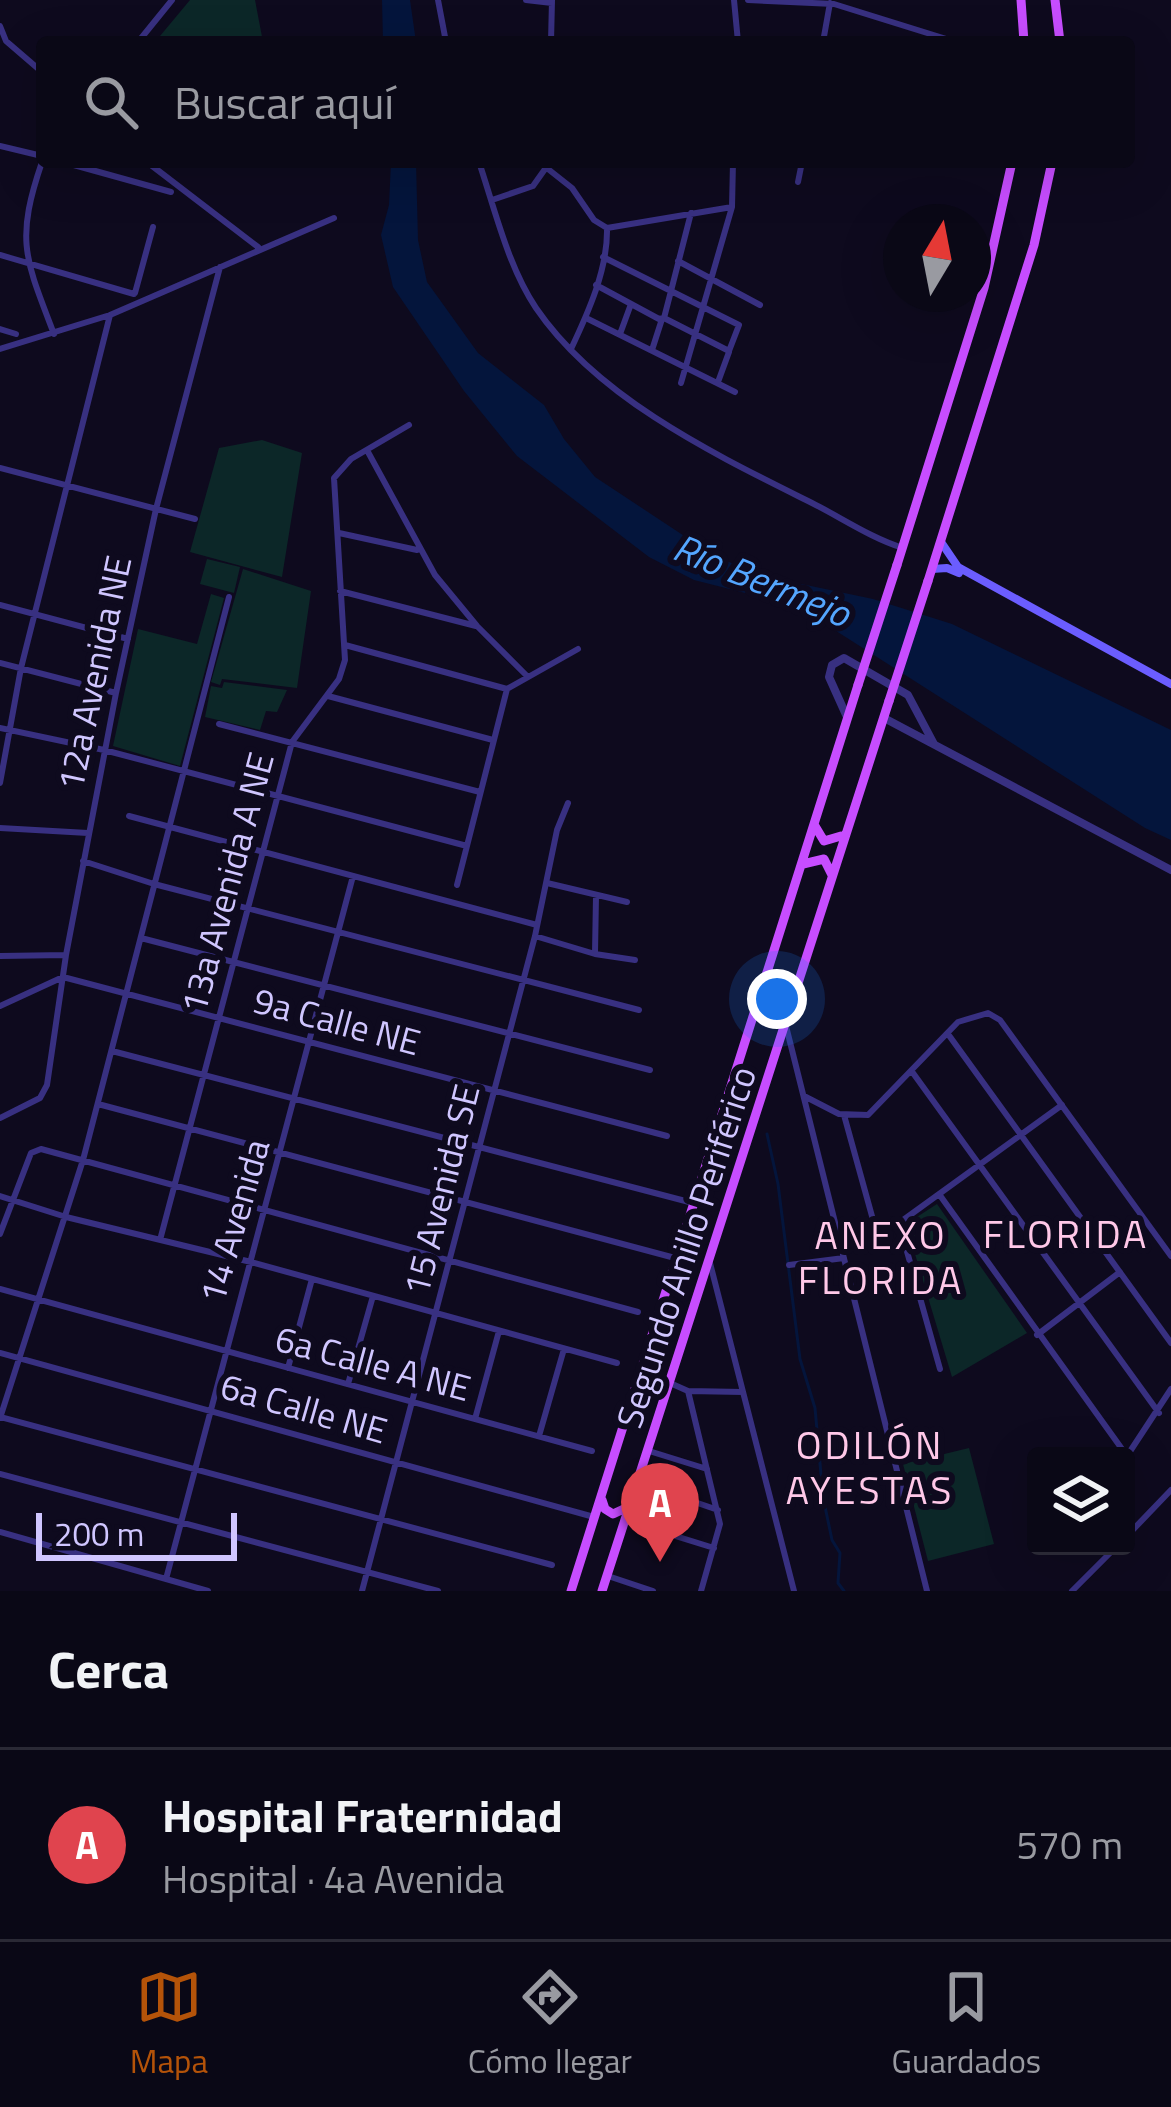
<!DOCTYPE html>
<html lang="es">
<head>
<meta charset="utf-8">
<style>
  :root { --surface:#0a0816; --page:#13111f; --text:#f1f3f6; --muted:#999aa1; --line:#2a2935; --accent:#b45309 }
  body { margin:0; font-family:"Titillium Web",sans-serif; background:var(--page); color:var(--text) }
  .controls { position:absolute; right:36px; bottom:36px; display:grid; overflow:hidden; border-radius:12px; box-shadow:0 12px 48px #0002 }
  .controls button { width:108px; height:108px; display:grid; place-items:center; padding:0; border:0; border-bottom:3px solid var(--line); background:var(--surface); color:var(--text); font:60px sans-serif }
  .compass { position:absolute; left:883px; top:204px; width:108px; height:108px; border-radius:50%; background:var(--surface); box-shadow:0 12px 48px #0002; rotate:10deg }
  .scale { position:absolute; left:36px; bottom:30px; width:201px; box-sizing:border-box; padding-left:12px; border:6px solid #d0c6ff; border-top:0; font-size:33px; line-height:42px; white-space:nowrap; color:#d0c6ff; -webkit-text-stroke:9px #0e0a1e; paint-order:stroke }
  .you { position:absolute; left:777px; top:999px; width:42px; height:42px; margin:-30px; border:9px solid #fff; border-radius:50%; background:#1a73e8; box-shadow:0 0 0 18px #1a73e833 }
  .badge { display:grid; place-items:center; width:78px; height:78px; border-radius:50%; background:var(--accent); color:#fff; font-size:39px; font-weight:700 }
  .pin { position:absolute; translate:-50% -99px; filter:drop-shadow(0 3px 6px #0008) }
  .pin::after { content:''; position:absolute; top:63px; width:42px; height:36px; background:inherit; clip-path:polygon(0 0,100% 0,50% 100%) }
  .list { margin:0; padding:0; list-style:none }
  h2 { display:flex; justify-content:space-between; align-items:center; height:156px; margin:0; padding:0 48px; font-size:51px }
  h2 small { font-size:39px; font-weight:400; color:var(--muted) }
  .list li { display:grid; grid-template-columns:78px 1fr auto; gap:36px; align-items:center; box-sizing:border-box; height:192px; padding:0 48px; border-top:3px solid var(--line) }
  .list b { display:block; font-size:45px; white-space:nowrap }
  .list p { margin:0; font-size:39px; white-space:nowrap; color:var(--muted) }
  .list em { font-size:39px; font-style:normal; color:var(--muted) }
  .icon { flex:none; width:66px; height:66px; fill:none; stroke:currentColor; stroke-width:2; stroke-linecap:round; stroke-linejoin:round }
  .map { position:relative; flex:none; width:1171px; height:1591px; overflow:hidden }
  .search { position:absolute; background:var(--surface); box-shadow:0 12px 48px #0002; left:36px; right:36px; top:36px; height:132px; display:flex; align-items:center; gap:30px; box-sizing:border-box; padding:0 42px; border-radius:12px; color:var(--muted); font-size:45px }
  .sheet { height:348px; background:var(--surface) }
  nav { display:flex; justify-content:space-around; align-items:center; box-sizing:border-box; height:168px; border-top:3px solid var(--line); background:var(--surface); font-size:33px; color:var(--muted) }
  nav a { display:grid; justify-items:center; gap:6px }
  nav .on { color:var(--accent) }
  .map>svg:first-child { display:block }
</style>
</head>
<body>
<div class="map">
<svg width="1171" height="1591" viewBox="0 0 1171 1591">
  <rect width="100%" height="100%" fill="#0e0a1e"/>
  <path fill="#0c2728" d="M190,0H255L263,42H155Z
    M262,440L302,453L282,577L190,552L219,448Z
    M207,559L240,567L234,593L200,584Z
    M243,569L311,591L297,688L222,679L220,685L211,682Z
    M211,594L224,598L180,766L113,746L138,629L197,644Z
    M224,682L287,690L277,712L266,711L260,730L205,717L211,686L222,688Z
    M937,1204L1027,1333L952,1377L906,1224Z
    M969,1448L994,1544L928,1561L903,1464Z"/>
  <path fill="#04153c" d="M382,0H410L416,42H383Z
    M391,162H416L418,240L427,282L478,353L544,405L564,439L595,477L713,555L759,575L873,599L952,624L1171,730V840L1145,828L797,606L694,580L649,557L517,456L464,391L393,287L381,235L389,205Z"/>
  <g fill="none" stroke-linecap="round" stroke-linejoin="round">
    <path stroke="#04153c" stroke-width="3" d="M767,1134L778,1184L800,1359L815,1408L823,1497L832,1540L840,1553L838,1583L844,1591"/>
    <path stroke="#383081" stroke-width="6" d="M438,0L446,42
      M526,0L552,3
      M734,0L738,42
      M748,0L834,4L956,42
      M0,26L6,41L42,72
      M138,42L172,0
      M551,42L552,0
      M823,42L830,3
      M0,146L42,156
      M42,162C15,241 25,258 54,334
      M63,162L171,192
      M147,162L258,247
      M479,162C495,210 508,266 536,308C598,399 716,455 812,503C842,518 871,538 903,548
      M548,169L572,188L594,220L607,228L732,207
      M798,182L802,162
      M492,200L533,186L550,162
      M0,255L134,294
      M603,257L671,291L691,213
      M678,261L760,305
      M596,285L659,319L664,318L671,291L739,325L729,351L664,318
      M135,293L153,227
      M586,318L735,392
      M0,329L16,334
      M620,334L631,304
      M0,349L110,315L334,218
      M571,349C588,313 608,269 607,228
      M652,350L662,319
      M718,382L729,352
      M681,383L732,207L733,162
      M368,452L435,575L477,626L528,677
      M0,468L195,519
      M339,533L417,550
      M340,591L476,626
      M0,605L128,639
      M345,645L507,689
      M0,663L116,693
      M328,696L493,740
      M219,724L480,792
      M0,728L104,750L467,846
      M0,783L21,668L110,315
      M129,816L537,925
      M0,828L88,833
      M83,861L154,884L639,1010
      M547,883L627,902
      M457,885L507,689L578,649
      M535,936L595,954L635,960
      M141,938L650,1070
      M595,953L596,896
      M0,956L66,955
      M0,1006L63,977L667,1136
      M786,1026L927,1591
      M948,1034L1171,1343
      M112,1051L693,1203
      M913,1073L1159,1413
      M804,1096L839,1114L868,1115L958,1022L988,1013L1000,1020L1171,1256
      M98,1104L675,1258
      M844,1115L875,1227
      M0,1118L40,1098L47,1085L66,955L116,693L156,509L220,267
      M939,1194L1127,1456
      M0,1196L66,1217L251,1262L617,1363
      M899,1223L940,1369
      M851,1233L899,1223L1062,1105
      M0,1234L31,1153L41,1149L638,1312
      M160,1240L292,742L339,679L345,660L334,478L351,459L409,425
      M710,1263L794,1591
      M789,1265L844,1258
      M0,1289L592,1451
      M1037,1335L1120,1272
      M0,1353L594,1517
      M288,1368L312,1279
      M670,1383L688,1391L743,1392
      M348,1384L373,1296
      M688,1391L720,1524L701,1591
      M0,1417L552,1565
      M0,1418L83,1160L229,597
      M475,1419L499,1331
      M539,1436L564,1349
      M649,1451L707,1469
      M1127,1456L1171,1389
      M0,1474L438,1591
      M639,1483L718,1510
      M627,1521L714,1548
      M0,1532L208,1591
      M1126,1537L1171,1490
      M608,1576L653,1591
      M166,1579L353,876
      M362,1591L535,936L557,830L568,803
      M1072,1591L1117,1546"/>
    <path stroke="#383081" stroke-width="8" d="M847,717L829,677L832,665L844,658L908,695L934,744
      M884,718L1171,870"/>
    <path stroke="#6b5dff" stroke-width="8" d="M941,542L958,567L1171,684
      M932,569L947,568L959,573"/>
    <path stroke="#c74dff" stroke-width="9" d="M1021,0L1024,42
      M1055,0L1060,42
      M897,565L984,288L1012,162
      M928,581L1034,245L1052,162
      M815,826L824,841L841,836
      M803,864L824,859L832,875
      M602,1500L605,1509L613,1514L628,1507
      M571,1591L858,685
      M602,1591L889,701"/>
    <path stroke="#c74dff" stroke-width="9" d="M858,685L897,565
      M889,701L928,581"/>
  </g>
  <g text-anchor="middle" stroke-width="12" stroke-linejoin="round" paint-order="stroke">
    <g font-size="36" fill="#d0c6ff" stroke="#0e0a1e">
      <text transform="translate(94 673) rotate(-78)" y="13">12a Avenida NE</text>
      <text transform="translate(227 883) rotate(-75)" y="13">13a Avenida A NE</text>
      <text transform="translate(337 1021) rotate(15)" y="13">9a Calle NE</text>
      <text transform="translate(441 1190) rotate(-76)" y="13">15 Avenida SE</text>
      <text transform="translate(234 1221) rotate(-74)" y="13">14 Avenida</text>
      <text transform="translate(686 1247) rotate(-72)" y="13">Segundo Anillo Periférico</text>
      <text transform="translate(373 1363) rotate(15)" y="13">6a Calle A NE</text>
      <text transform="translate(304 1408) rotate(16)" y="13">6a Calle NE</text>
    </g>
    <g font-size="39" font-style="italic" fill="#54a6ff" stroke="#0e0a1e">
      <text transform="translate(762 580) rotate(22)" y="14">Río Bermejo</text>
    </g>
    <g font-size="39" letter-spacing="3" fill="#ffc8e8" stroke="#0e0a1e">
      <text x="1066" y="1248">FLORIDA</text>
      <text x="881" y="1249">ANEXO<tspan x="881" dy="45">FLORIDA</tspan></text>
      <text x="870" y="1459">ODILÓN<tspan x="870" dy="45">AYESTAS</tspan></text>
    </g>
  </g>
</svg>
<div class="controls">
<button><svg class="icon" aria-label="layers" viewBox="0 0 24 24"><path d="M12 4l9 5-9 5-9-5zM3 14l9 5 9-5"/></svg></button>
</div>
<svg class="compass" viewBox="-18 -18 36 36"><path d="M0-13l5 13h-10z" fill="#e53935"/><path d="M0 13l5-13h-10z" fill="#999aa1"/></svg>
<div class="scale">200 m</div>
<div class="you"></div>
<div class="pin badge" style="left:660px;top:1562px;background:#e0444e">A</div>
<div class="search"><svg class="icon" aria-label="search" viewBox="0 0 24 24"><circle cx="10" cy="10" r="6"/><path d="M15 15l6 6"/></svg>Buscar aquí</div>
</div>
<section class="sheet">
<h2>Cerca<small></small></h2>
<ul class="list">
<li><span class="badge" style="background:#e0444e">A</span><div><b>Hospital Fraternidad</b><p>Hospital · 4a Avenida</p></div><em>570 m</em></li>
</ul>
</section>
<nav>
<a class="on"><svg class="icon" aria-label="map" viewBox="0 0 24 24"><path d="M3 6l6-2 6 2 6-2v14l-6 2-6-2-6 2zM9 4v14M15 6v14"/></svg>Mapa</a>
<a><svg class="icon" aria-label="directions" viewBox="0 0 24 24"><path d="M12 3l9 9-9 9-9-9zM9 14v-3h6M13 9l2 2-2 2"/></svg>Cómo llegar</a>
<a><svg class="icon" aria-label="saved" viewBox="0 0 24 24"><path d="M7 4h10v16l-5-4-5 4z"/></svg>Guardados</a>
</nav>
</body>
</html>
